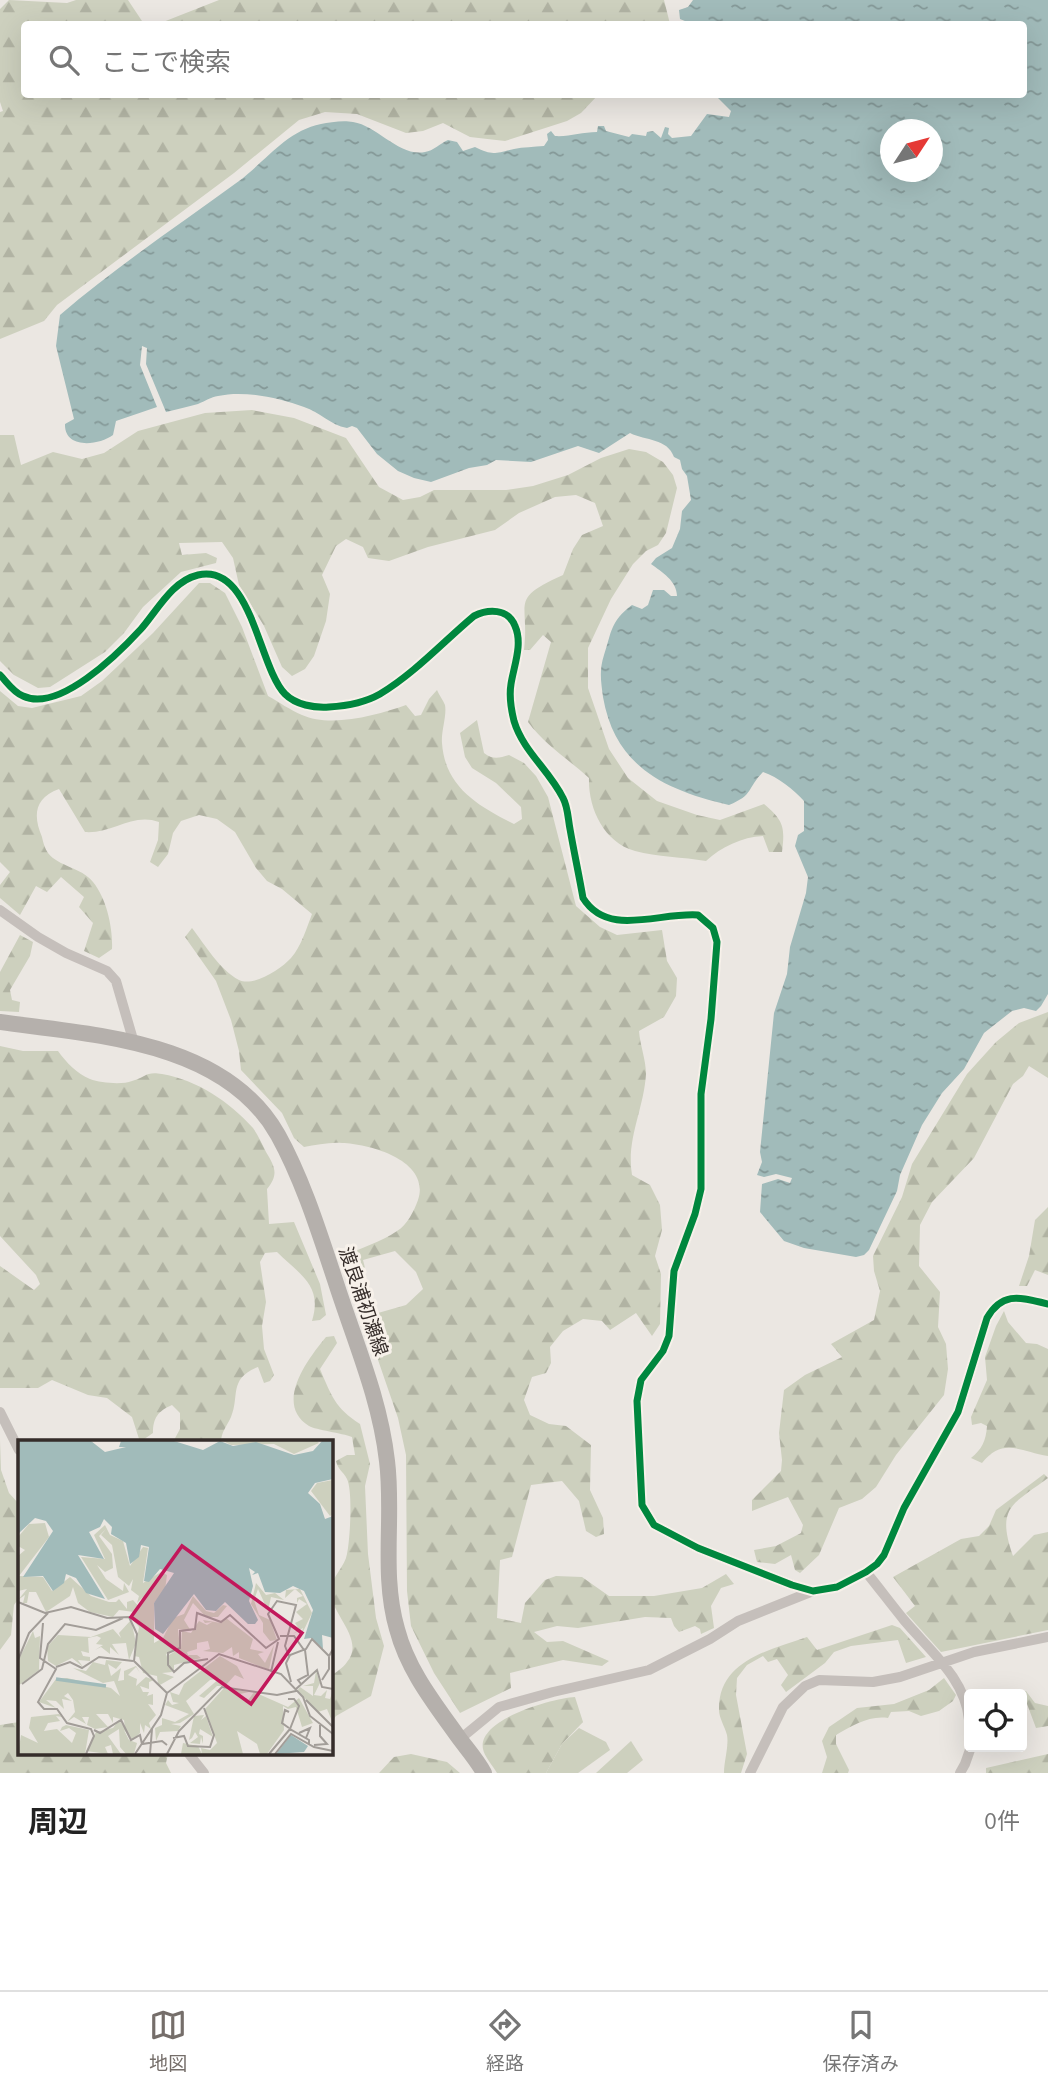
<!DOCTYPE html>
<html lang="ja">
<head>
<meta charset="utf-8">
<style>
  :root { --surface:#fff; --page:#f6f6f6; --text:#222; --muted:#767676; --line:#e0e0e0; --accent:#756e6a }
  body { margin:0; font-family:Ubuntu,"Noto Sans JP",sans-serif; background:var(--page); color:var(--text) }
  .controls { position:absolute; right:21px; bottom:21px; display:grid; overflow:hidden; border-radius:7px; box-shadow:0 7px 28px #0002 }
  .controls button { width:63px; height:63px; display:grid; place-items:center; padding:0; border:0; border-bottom:2px solid var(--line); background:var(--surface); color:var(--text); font:35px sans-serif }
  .compass { position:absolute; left:880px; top:119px; width:63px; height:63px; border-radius:50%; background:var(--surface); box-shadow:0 7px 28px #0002; rotate:54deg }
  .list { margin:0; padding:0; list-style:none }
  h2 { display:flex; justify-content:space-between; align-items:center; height:91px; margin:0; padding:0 28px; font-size:30px }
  h2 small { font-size:23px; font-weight:400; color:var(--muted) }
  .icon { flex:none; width:38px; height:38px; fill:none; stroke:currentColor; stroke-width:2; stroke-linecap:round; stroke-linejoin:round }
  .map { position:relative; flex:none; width:1048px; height:1773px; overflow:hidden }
  .search { position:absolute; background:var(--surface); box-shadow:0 7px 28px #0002; left:21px; right:21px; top:21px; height:77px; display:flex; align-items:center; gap:18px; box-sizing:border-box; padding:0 24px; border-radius:7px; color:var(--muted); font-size:26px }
  .sheet { height:217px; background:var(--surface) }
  nav { display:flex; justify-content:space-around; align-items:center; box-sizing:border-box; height:98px; border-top:2px solid var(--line); background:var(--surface); font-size:19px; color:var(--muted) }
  nav a { display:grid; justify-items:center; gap:4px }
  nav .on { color:var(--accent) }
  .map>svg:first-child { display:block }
</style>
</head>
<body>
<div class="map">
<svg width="1048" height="1773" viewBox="0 0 1048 1773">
  <defs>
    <pattern id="forest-firs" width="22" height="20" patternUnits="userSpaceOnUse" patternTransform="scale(1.75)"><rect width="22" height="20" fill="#cdd0be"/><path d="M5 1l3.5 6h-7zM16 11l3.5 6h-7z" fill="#b1b3a3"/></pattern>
    <pattern id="water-ripples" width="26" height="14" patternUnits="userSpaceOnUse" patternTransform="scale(1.75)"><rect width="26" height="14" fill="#a1bbba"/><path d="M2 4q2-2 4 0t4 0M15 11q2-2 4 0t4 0" fill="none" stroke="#849897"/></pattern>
  </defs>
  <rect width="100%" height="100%" fill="#ebe7e2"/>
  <path fill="url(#forest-firs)" d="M9,0L67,3L76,0H128L144,24H24V94L598,95L581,113L567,121L505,141L470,137L443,123L423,131L406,133L357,114L325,112L299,120L234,173L57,305L44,321L0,339V112L3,111L0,102V9Z
    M219,0H664L670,24H158Z
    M252,410L294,418L346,438L379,487L403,500L420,497L434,490H506L533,486L568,475L601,458L629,449L646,452L663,462L673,475L677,488L666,533L658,545L646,551L633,564L611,599L588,648V688L609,749L628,778L657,801L697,815L720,820L764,804C784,821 785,827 782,852H769L763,836C742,837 721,847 706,861C683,857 657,857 635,851C603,842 588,807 589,778C568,759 544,744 528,722L551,642L543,635L530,650H524C530,601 508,600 563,575L573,549L582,535L603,526L595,503L576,495L555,497L519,513L495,530L428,547L389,561L368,558L363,547L346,539L336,546L322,575L330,594L326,621L314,656L305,669L292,676L282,667L264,626L239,585L233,558L222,542L179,543L182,555L206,553L217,558L216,563L181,572L143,607L124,633L105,652L50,687L38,688L14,675L0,661V435H14L21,465L53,452L82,459L104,453L138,431L205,413Z
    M199,583H210L225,593L242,627L268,696C279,702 290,710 302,715C331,728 378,715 406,705L415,716L421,715L429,699L437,690C439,695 443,700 445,705C447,716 441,731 442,743C445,787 478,806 514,824L522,819L521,807L496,783L472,768L465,757L460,733L477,720L484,753C493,760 499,758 509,755L524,763L536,776L548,797L576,906L600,927L617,935L662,930L667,961L677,978L676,996L664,1017L639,1031C640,1045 646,1060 646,1074C644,1109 626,1139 632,1175L650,1185L660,1205L662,1230L655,1256L661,1274L660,1324L652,1336L636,1313L610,1330L602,1321L583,1319L563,1331L550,1347L551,1363L546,1373L532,1377L524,1400L530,1415L549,1424L566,1426L591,1445L590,1490L603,1518L604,1534L596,1537L586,1531L579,1501L562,1481L531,1485L512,1557L500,1560L497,1618L521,1623L525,1603L545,1580L556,1576L582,1577L609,1596H654L702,1588L726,1574L734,1584L721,1588L711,1606L714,1628L701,1634L700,1629L695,1626L679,1632L674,1626L671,1618L645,1617L578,1628L557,1626L534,1632L547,1642L563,1641L609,1661L602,1666L563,1660L510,1673L511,1688L460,1713L434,1673L411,1626L407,1591L406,1455L398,1418L366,1325L371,1315L406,1305L423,1289L416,1272L395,1251L363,1260L365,1268L346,1274L342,1257C360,1248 381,1242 397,1231C407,1225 414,1211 418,1200C431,1161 371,1144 342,1143C330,1142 316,1145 304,1147L294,1138L282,1113L241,1070L239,1051L231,1020L216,981L185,937L192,928C205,945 220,970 239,980C254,987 281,969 291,958C301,947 307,927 312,914L282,889L267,881L256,868L235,832L217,819L199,815L181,821L173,833L168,854L158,867L150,862L158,840L159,822C133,812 112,834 85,832L59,789C34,798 33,816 42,837C43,842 45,849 48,853C59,867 81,867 93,882C107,899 113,929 112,949L99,958L84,951L93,923L79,907L84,897L61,877L47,892L36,886L20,915L0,898V885L10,872L0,862V691L18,706L32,708L81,696L102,681L153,633Z
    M20,935L33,942L30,956L10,990L12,1000L20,1002L19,1012L0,1011V972Z
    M1048,1012V1078L1029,1066L1023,1076L1013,1084L974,1158L932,1202L920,1225L919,1266L940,1292L938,1327L946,1344L948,1369L944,1395L896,1455L876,1487L862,1499L839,1508L819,1555L800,1573L795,1570L791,1555L775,1564L757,1562L754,1550L776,1546L801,1533L803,1525L788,1497L752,1511V1500L781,1471L782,1460L779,1433L784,1390L805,1375L842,1357L831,1344L874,1320L880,1291L874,1271L873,1256L902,1197L912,1164L967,1074L996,1042L1019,1023Z
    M0,1046L23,1051H58C66,1062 77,1074 90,1079C101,1083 122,1085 132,1081C146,1077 146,1071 162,1074C197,1080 230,1102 253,1128C258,1135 262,1144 266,1152C275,1167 279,1174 267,1189L269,1224L294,1222L320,1284L326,1315L320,1320L312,1321C323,1285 300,1275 277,1252L265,1253L260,1262L266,1302L262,1326L264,1349L274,1375L270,1381L264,1383L258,1367C228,1379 240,1396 231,1417C227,1426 221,1432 221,1442H173L180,1429V1413L172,1405C158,1411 153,1418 153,1433L140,1442L132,1417L107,1398L88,1395L52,1380L38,1388H0V1266L34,1290L40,1284L36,1275L0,1236Z
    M1048,1207V1275L1035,1270L1027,1286H1019L1029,1256L1035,1220Z
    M1004,1311L1008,1322L1026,1343L1037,1344L1048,1349V1456C1019,1451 1003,1437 982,1463L971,1458C982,1449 986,1441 987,1426L981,1423L972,1425L971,1417L987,1380L985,1357L996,1326Z
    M334,1336L337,1343L320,1369C331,1395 335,1408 360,1424L370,1464L365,1486L368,1554L376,1618L384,1646L371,1696L336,1716L331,1723V1676C336,1672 343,1668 347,1662C367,1638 326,1611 331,1587C333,1576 345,1566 347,1554C350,1540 353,1491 347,1479C343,1471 338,1470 336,1461L347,1455H355L352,1437C342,1433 316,1430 309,1426C274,1404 307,1360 326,1337Z
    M0,1440L1,1470L9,1493L19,1504V1598L14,1605L11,1635L0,1650Z
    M1044,1474L1048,1478C1012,1505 996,1507 1013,1556L1034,1535L1048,1532V1630L941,1652L906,1613L915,1606L893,1577L961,1539L979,1536L989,1526L996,1510Z
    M892,1625L900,1628L926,1657L906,1663L898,1640L851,1646L834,1652L825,1663L786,1692L781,1685L788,1675L777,1659L768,1662L763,1656L747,1665L737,1678L736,1695L747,1754L741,1773H724C724,1761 729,1746 727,1735C725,1727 719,1718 719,1710C718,1661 769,1650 807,1637L817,1650Z
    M944,1678L956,1695L953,1701L939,1711L921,1716L909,1711L891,1712L888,1718C870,1715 851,1726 836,1735V1744L849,1770L848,1773H822L827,1757L822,1741L829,1727L857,1708L894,1704L929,1690Z
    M975,1690L1026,1691L1035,1703L1048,1706V1726L1036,1728L1027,1704H1022V1694H974Z
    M575,1697L583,1722L562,1744L546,1773H497C493,1766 484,1756 483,1749C477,1719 554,1698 575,1697Z
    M19,1722V1754H168L166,1763L171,1773H0V1725Z
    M411,1754L447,1762L460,1773H379L394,1757Z
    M1048,1754V1773H986V1768Z"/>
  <path fill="#cdd0be" d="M579,1728L606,1742L610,1750L578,1773H546L562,1744Z
    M631,1741L643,1760L627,1773H596Z"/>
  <path fill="url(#water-ripples)" fill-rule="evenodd" d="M693,0H1048V994L1041,1006L1036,1011L1024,1008L1012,1011L984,1033L964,1069L942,1093L922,1125L900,1175L897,1191L869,1250L864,1255L856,1257L804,1248L784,1241L760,1212L762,1184L778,1179L790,1183L792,1178L776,1174L764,1177L757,1175L762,1162L760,1152L774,1013L787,974L790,947L806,893L808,877L795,846L798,835L804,831V801C794,790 778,777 763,772C747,788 754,795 729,805C665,790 615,767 603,697C601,681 599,671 604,655C612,631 610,622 632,605L642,609L648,605L653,590H664L671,596H677C677,581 662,572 651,564L656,558L672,548L680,529L682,511L691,500L687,476L682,469L680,460L674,457C667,438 646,441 630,433L599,453L578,446L531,462L496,460L487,465L469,468L431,482L414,478L398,471L377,454L357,428L352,426L347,428C330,425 320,412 304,407C278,398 245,390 218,396C211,397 205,401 198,404C188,407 177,409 166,412L146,364L147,348L142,346L140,365L157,407L116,421L113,435C98,446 64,449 65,424L74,419L56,346L60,315C117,266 179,225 239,181C266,161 286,131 321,124C330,122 344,120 353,122C378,126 399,157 425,152C433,151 441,143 448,140L457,142L463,151L475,147C493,156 495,153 514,149C523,147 534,147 544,146L548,140L547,134L551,131L555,136C569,137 582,132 597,132L598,126H604L606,131L629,137L632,134L646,136L647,132L653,131L661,138L665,127L669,128L668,134L672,138L691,136L707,114L729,117L731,111L715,95L1024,94V24H692L680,19L679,10L688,7ZM890,130H932V172H890Z"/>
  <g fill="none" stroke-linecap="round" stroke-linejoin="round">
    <path stroke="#c5bfbb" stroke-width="10" d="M0,675C7,682 13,692 23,696C59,713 118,654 141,629C157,611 172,581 198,575C252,563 258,666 285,694C296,705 314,708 329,707C346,706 366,702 380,694C415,673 444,641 474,616C488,609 508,608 515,626C523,644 514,665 511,684C509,696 511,709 514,721C523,751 549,770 563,798C568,807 568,819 570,829C574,852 579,875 583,898C608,938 659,912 698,915L713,928L717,942L711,1019L701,1094V1189L695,1214L674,1271L669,1336L663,1351L641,1380L637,1401L642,1505L654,1525L698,1548L792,1585L813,1591L837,1587L866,1572L877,1564L884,1555L904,1508L958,1412L987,1318C1003,1290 1022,1298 1048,1304
      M0,910L38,937L66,953L107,971L116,981L134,1043
      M0,1412L19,1450
      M866,1572C879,1588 891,1604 904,1620C929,1650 966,1679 969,1720
      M460,1739L499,1707L553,1692L649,1670L710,1639L738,1621L813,1591
      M189,1754L204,1773
      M750,1773L783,1707L805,1686L819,1680L873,1682L900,1677L974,1652L1048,1637
      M960,1773L965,1764L971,1747"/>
    <path stroke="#b5b0ac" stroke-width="16" d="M0,1022C95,1035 225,1041 278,1135C303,1180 320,1235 336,1283C355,1342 380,1399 387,1461C394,1516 381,1574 397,1629C408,1671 435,1704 459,1738C468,1750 477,1760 484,1773"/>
    <defs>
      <path id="cycleway" d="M0,675C7,682 13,692 23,696C59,713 118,654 141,629C157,611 172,581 198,575C252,563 258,666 285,694C296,705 314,708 329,707C346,706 366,702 380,694C415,673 444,641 474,616C488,609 508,608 515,626C523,644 514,665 511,684C509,696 511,709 514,721C523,751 549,770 563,798C568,807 568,819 570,829C574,852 579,875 583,898C608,938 659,912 698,915L713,928L717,942L711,1019L701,1094V1189L695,1214L674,1271L669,1336L663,1351L641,1380L637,1401L642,1505L654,1525L698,1548L792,1585L813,1591L837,1587L866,1572L877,1564L884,1555L904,1508L958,1412L987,1318C1003,1290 1022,1298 1048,1304"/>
    </defs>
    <use href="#cycleway" stroke="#f7f1ea" stroke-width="11"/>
    <use href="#cycleway" stroke="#00873e" stroke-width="7"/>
  </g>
  <g text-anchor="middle" stroke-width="6" stroke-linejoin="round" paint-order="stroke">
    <g font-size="19" fill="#352d2a" stroke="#f7f1ea">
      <text transform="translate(364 1301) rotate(71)" y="7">渡良浦初瀬線</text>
    </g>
  </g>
  <g transform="translate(18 1440)">
    <rect width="315" height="315" fill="#ebe7e2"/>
    <path d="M205,1H299L301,3L276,14L256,4L213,5ZM315,40V74L312,76L293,51L299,43ZM27,83L31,97L1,136L25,137L34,151L52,137L73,156L91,162H98L101,159L109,169V162L115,160L122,168L125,157L119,163L121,156L113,150L115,139L111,146L100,137L94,105L83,95L88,89L81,96L94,114L95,128L87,132L79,125L88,139L105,151L106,143L111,152L90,160L63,117L87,119L76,95L87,85L92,95L105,101L112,126L125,107L130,108L125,143L143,132L149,135L147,150L136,163V203L145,198L155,178L166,174L175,156L188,171L196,173L205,165L209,166L200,177H188L175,163L166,180L173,191L160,189L162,208L148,214L154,232L144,233L156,237L142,245L149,251L140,244L139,236L125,233L121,217L116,216L121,187L113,178L116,172L101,170L95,177L72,172L60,163L55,147L52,156L28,172L18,152H11L9,163H5L7,155L0,160L9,149L0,151V116L7,110L0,106V97L11,84ZM238,143L248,155L257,153L266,160L253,157L250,171L240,149L236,160L241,175L252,180L259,200L252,201L245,192V183L233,164ZM277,149L267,158L268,150L282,149L294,173L282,198L285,188L275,194L281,189L277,183L285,179L278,172L289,164L281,159L279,163V158L285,156ZM208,178L235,199L232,209L246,212L240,214L247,223L256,205L251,230L221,218V212L215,216L214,207L205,213L185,211L192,209L190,201L179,203V209L169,212L170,215H179L183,218L156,225V231L151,228V215L163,208L164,191L173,193L181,181L189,185L194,182L187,183L185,180L203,183ZM113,180L118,203L111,220L108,203L94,204L101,215L92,207V214L83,207L77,210L85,205L78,204L83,198L79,196L70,198L71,213L63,211L65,216L72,217V221L60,220L65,227L54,218L38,226L30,221L29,207L40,195L73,197L95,189L103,198L101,193ZM15,191L17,198L22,196L21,230L0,246V221ZM202,216L219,226L226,239L217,235L207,246H199L186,258L181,256L202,238L192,240L168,261L176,274L162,283L153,284L163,286L160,291L142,292L138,301L137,288L144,285V278L157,282L171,274L147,265L150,260L154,265L161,263L155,262L152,252L161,255L166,244ZM88,220L104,222L98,229L90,224L93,236L103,228L100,241L106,240V231L118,226L122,233L118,227L110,235L119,239L118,246L128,237L136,240L131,242V249L122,246L125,252H131L129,256L135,254V265L130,264L138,275L131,283L133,289L127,285L126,293L122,283V293L115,300L106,290L111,300L119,303L116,314H108L102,307L101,289L90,296L103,314H95L93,305L87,307L90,314L68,311L78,292L95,288L101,280L107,288L106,280L95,277V283L90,274H78L90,287L77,289L69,285L71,277H64L68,284L56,277L49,282L57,272L55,260L50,253L46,256L54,261L44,259L46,269L38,261L28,260L38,268L21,262L38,239L49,238L93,248L102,256L96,241L85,243L55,228L68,231L75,222L87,225ZM298,231L302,243L296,255L303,256L309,250L307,258L312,259L315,250L314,281L309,269L300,272L279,251L282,247L295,256V246H285L296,243ZM206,248L231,252L222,254L226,260L229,258L228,263L236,252L270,267L281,258L295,283L284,287L278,267L270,269L265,266L266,290L249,314H242L239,304L219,291L225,314H163L165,303L180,306L184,314L183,308L192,310L199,303L187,269ZM41,274L44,277L38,276L42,281L30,283L26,291L39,289L54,303L58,293L51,288L42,291L44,287L48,285L71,290L67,314H0L3,295L20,303L11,288L13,277ZM186,275L183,280L188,276L195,297L182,289L181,294L185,296V304L183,297L182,304L172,303L180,297L177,292L174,298L171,300L176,276Z" fill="#cdd0be"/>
    <path d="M0,1H73L87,12L108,7H101L103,1H156L185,10L202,1L215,6L238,2L276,15L295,11L304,1H315V39L297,43L290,53L302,64L307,79L315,76V198L304,195L305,209L293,198L286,199L295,170L286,151L275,146L262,153L247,152L240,133L234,135L237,132L231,128L235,146L231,161L240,180L237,184H230L207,162L198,171L188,170L176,154L145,194L137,189L136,163L156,133L142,129L131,142L126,141L131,107L123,105L121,117L112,124L108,103L93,94L94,87L86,79L82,87L71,92L86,119L60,115L87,159L68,153L58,138L48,134L46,143L35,151L25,136L5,137L35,91L28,81L17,78L0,94ZM273,295L290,306L286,312L258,314Z" fill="#a1bbba"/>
    <path fill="none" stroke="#a1bbba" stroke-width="3.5" d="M38,239L88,246"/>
    <path fill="none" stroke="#a29d98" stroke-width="2" d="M0,162L27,173L53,167L89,178L111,177L119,194L116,221L149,253M25,183L22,218L38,229L20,262L26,269H39L49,283L73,289L76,296L68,314M262,196H276L286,210M190,219L166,223L156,232L150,225V213L162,208V191L177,189L179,173L203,182L212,175L248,208L261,199L250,174L259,161L278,165L267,206L271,216M0,220L11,193L30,173M38,227L52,222L64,228L81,217L115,221M253,232L260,202M304,240L311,229V217M273,242L268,223L272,215L288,209L294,199L311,216L315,209M4,244L24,229L30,204L47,184L78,190L105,178M283,244L280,240L290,235L287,210M278,249L299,230L304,247L315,249M270,259H276L281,266L272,289L291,300V305M288,260L315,287M271,272L267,270L264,283L271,288M76,290L82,293L103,280L113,300L122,295L124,304L144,301L149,305M281,293L292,288L288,298M155,298L166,296L170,306L192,307L196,295L186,268M296,305L309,304L302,296V285M117,314L143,275L149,253L201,214L263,234L285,257L292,276L315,294M132,314L134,289M149,314L161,291L204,247L259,255L278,251M251,314L272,289M257,314L273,294L296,307L315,311"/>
    <path fill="#c2185b" fill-opacity="0.15" stroke="#c2185b" stroke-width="3.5" d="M164,106L284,193L233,264L113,177Z"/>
    <rect width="315" height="315" fill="none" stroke="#352d2a" stroke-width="3.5"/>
  </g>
</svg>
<div class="controls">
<button><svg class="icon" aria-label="locate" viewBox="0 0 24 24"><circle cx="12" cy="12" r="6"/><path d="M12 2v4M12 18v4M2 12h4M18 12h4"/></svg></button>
</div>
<svg class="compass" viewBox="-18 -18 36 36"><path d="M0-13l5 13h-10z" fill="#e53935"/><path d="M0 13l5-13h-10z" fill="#767676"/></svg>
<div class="search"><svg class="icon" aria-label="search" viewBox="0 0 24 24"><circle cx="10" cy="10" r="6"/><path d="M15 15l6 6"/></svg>ここで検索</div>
</div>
<section class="sheet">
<h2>周辺<small>0件</small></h2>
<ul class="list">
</ul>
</section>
<nav>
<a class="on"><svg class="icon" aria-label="map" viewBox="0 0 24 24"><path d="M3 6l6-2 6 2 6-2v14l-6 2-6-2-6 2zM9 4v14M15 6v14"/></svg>地図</a>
<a><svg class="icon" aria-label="directions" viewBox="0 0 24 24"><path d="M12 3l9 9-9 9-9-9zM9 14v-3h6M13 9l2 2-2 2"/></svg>経路</a>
<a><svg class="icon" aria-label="saved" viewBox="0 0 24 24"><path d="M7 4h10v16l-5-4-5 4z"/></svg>保存済み</a>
</nav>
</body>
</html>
